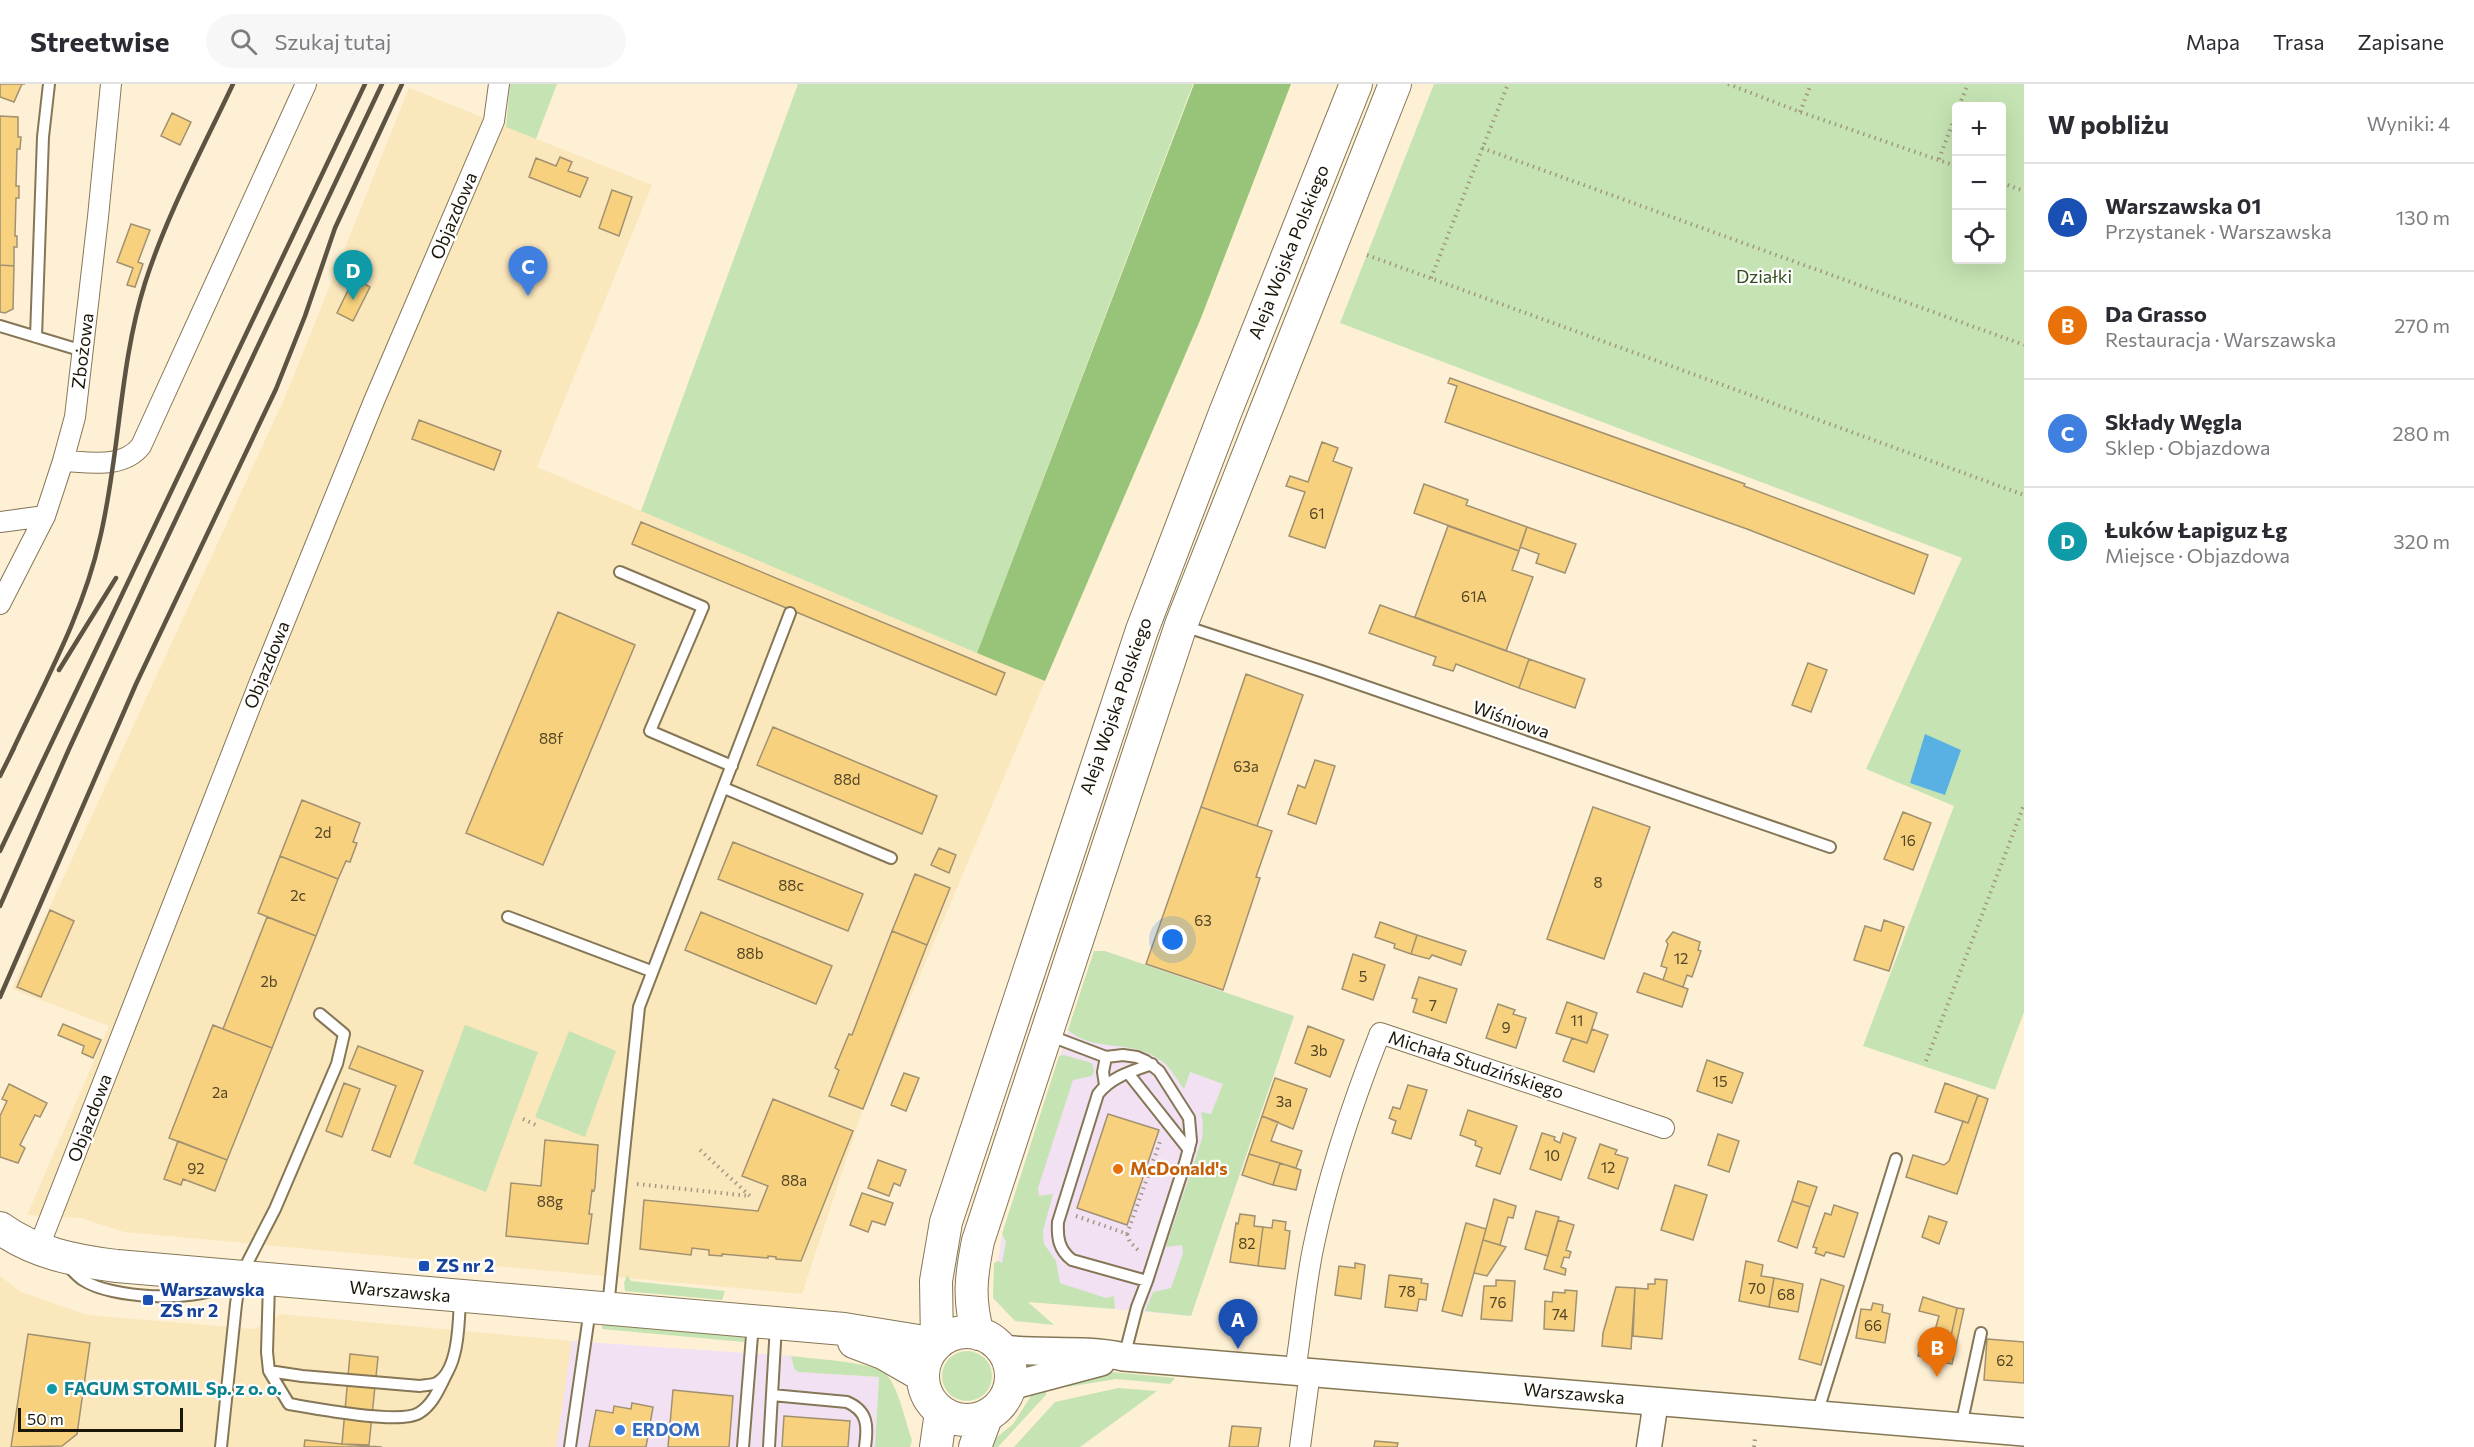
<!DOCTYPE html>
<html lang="pl">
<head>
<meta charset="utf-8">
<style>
  :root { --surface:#fff; --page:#f7f7f7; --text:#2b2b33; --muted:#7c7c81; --line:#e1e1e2; --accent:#6743bb }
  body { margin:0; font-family:Commissioner,sans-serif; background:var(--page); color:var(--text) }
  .controls { position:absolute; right:18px; top:18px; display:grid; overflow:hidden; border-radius:6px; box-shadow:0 6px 24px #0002 }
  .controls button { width:54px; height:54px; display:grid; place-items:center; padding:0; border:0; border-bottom:2px solid var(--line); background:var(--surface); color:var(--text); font:30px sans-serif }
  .scale { position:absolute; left:18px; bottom:15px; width:165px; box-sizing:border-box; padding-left:6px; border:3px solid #1c1609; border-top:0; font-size:16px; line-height:21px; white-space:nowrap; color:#1c1609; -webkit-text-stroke:4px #fff; paint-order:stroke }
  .you { position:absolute; left:1173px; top:856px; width:21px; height:21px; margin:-15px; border:4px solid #fff; border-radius:50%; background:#1a73e8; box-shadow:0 0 0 9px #1a73e833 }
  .badge { display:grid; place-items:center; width:39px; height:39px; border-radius:50%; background:var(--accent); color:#fff; font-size:20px; font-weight:700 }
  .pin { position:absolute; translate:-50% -50px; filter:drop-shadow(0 2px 3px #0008) }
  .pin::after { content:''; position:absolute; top:32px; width:21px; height:18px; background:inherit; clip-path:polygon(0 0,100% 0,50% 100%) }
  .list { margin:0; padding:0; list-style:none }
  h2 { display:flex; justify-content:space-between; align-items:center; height:78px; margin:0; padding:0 24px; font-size:26px }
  h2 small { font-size:20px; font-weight:400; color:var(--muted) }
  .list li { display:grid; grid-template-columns:39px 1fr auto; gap:18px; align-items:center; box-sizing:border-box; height:108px; padding:0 24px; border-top:2px solid var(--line) }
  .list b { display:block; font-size:22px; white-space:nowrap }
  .list p { margin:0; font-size:20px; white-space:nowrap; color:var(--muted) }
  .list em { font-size:20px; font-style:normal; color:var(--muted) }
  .icon { flex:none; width:33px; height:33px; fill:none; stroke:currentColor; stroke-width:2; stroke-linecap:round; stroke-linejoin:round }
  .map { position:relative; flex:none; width:2024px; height:1363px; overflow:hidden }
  header { display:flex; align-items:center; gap:36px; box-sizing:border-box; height:84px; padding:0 30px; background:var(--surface); border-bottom:2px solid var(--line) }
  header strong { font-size:28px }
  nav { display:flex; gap:33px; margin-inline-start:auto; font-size:21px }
  .search { width:420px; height:54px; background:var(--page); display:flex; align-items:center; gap:15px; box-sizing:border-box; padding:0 21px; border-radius:33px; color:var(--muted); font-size:22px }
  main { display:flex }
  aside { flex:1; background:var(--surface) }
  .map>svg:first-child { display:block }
</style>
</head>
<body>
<header>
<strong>Streetwise</strong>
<div class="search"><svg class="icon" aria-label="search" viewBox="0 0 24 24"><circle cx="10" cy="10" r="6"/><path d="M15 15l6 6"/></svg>Szukaj tutaj</div>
<nav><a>Mapa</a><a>Trasa</a><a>Zapisane</a></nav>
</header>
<main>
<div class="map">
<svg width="2024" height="1363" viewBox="0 0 2024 1363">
  <rect width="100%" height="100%" fill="#fef0d4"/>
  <path fill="#f2e1f3" d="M1094,867H1105L1294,932L1191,1232L993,1214L1002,1150Z
    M572,1257L791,1272L798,1288L879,1293L875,1363H556Z"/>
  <path fill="#fbe7bc" d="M409,4L652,101L537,383L1045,597L863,1025L802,1210L124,1148L81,1134L27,1131L109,942L12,905L286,311Z
    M0,1192L21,1208L87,1231L255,1245L281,1230L572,1257L556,1363H0Z"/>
  <path fill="#c6e4b3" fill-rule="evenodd" d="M510,0H557L536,55L506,43Z
    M798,0H1193L977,569L641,427Z
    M1434,0H2024V928L1995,1006L1863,962L1954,722L1866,685L1962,474L1340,239ZM1956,22H2002V176H1956Z
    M1094,867H1105L1294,932L1191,1232L1145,1227L1153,1208L1171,1204L1183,1169L1182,1161L1166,1163L1167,1159L1202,1055L1203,1041L1201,1028L1211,1030L1223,1000L1190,988L1184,1005C1177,996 1170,982 1160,976C1134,955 1094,969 1068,946Z
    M465,941L538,968L486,1108L413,1080Z
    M569,947L616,967L585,1053L535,1033Z
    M1064,971L1092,979L1094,987L1092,992L1073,996L1038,1104L1039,1112L1053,1110L1043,1147L1044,1160L1056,1177L1060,1199L1106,1214L1114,1212L1115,1225L1028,1218L1054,1241L1015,1237L993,1214L994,1179L998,1177L1002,1179L1006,1158L1002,1150L1059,972Z
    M627,1191L631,1197L725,1207L722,1216L625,1207L624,1199Z
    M602,1239L745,1252L744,1258L602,1245Z
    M942 1292a25 25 0 1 1 50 0a25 25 0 1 1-50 0Z
    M791,1272C811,1275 874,1277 887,1291C898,1303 906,1339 912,1356L910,1363H875L879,1293L798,1288L794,1284Z
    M1112,1288L1175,1294L1170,1300L1116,1295L1067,1303L1063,1300Z
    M1047,1303L1046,1311L998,1363H985L1013,1340L1033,1309Z
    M1118,1304L1157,1307L1080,1363H1014L1055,1318Z"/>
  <path fill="#98c47a" d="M1194,0H1291L1201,234L1045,597L977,569Z"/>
  <path fill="#58b1e2" d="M1925,650L1961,666L1945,711L1910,699Z"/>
  <path fill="#f7d17e" stroke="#a19171" stroke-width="1.5" d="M0,0H25H22L14,18L0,13Z
    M172,29L191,38L180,61L161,52Z
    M0,32L18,33V53H21L20,65H17L16,102H19V114H16L15,152H17V163H14V182L0,181Z
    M560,73L572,78L568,87L588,94L580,113L529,93L536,74L556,82Z
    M612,106L632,113L619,152L599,144Z
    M131,140L150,146L138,178L143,180L135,203L127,201L133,184L117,178Z
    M0,181L14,182L13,225L5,229L0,228Z
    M354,194L370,203L353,237L337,229Z
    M1450,294L1745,400L1744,402L1928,471L1914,510L1747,445L1445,338L1457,302L1448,299Z
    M419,336L501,367L494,386L412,355Z
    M1322,358L1338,364L1333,377L1352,384L1325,464L1289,452L1305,408L1286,402L1290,392L1308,398Z
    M1424,400L1468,416L1466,421L1527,443L1519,467L1414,429Z
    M641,438L1005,589L996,611L632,460Z
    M1448,442L1519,467L1512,486L1533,493L1506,567L1415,533Z
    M1527,443L1576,460L1565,489L1536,479L1539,470L1520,463Z
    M1380,521L1529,575L1519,604L1456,580L1453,587L1433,581L1436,573L1369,549Z
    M558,528L635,561L543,781L466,749Z
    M1529,575L1585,595L1575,624L1519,604Z
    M1808,579L1827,586L1811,628L1792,621Z
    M1246,590L1303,611L1257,742L1201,723Z
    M773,643L937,712L922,750L757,681Z
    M1315,676L1335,682L1316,740L1288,730L1298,701L1305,704Z
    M302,716L360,739L353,758L357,759L350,778L346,777L338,795L280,772Z
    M1201,723L1272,747L1256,793L1260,794L1223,906L1146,880Z
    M1593,723L1650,743L1604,875L1547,855Z
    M1903,728L1931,739L1913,786L1884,775Z
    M733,758L863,810L848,847L718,795Z
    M939,764L956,771L949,789L931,781Z
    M280,772L338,795L316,852L258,829Z
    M915,790L950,804L927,861L892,847Z
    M50,826L74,837L41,913L17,903Z
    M701,828L832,882L816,920L685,866Z
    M267,833L316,852L272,964L223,945Z
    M1884,836L1904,843L1889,887L1854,876L1865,842L1881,847Z
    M1380,838L1417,851L1411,870L1394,864L1395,860L1375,853Z
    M892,847L927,861L863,1025L829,1012L839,986L835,984L849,950L852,951Z
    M1673,848L1700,858L1698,866L1701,867L1692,893L1687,891L1683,903L1663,896L1667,884L1661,882L1668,860L1666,857Z
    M1417,851L1466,867L1461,881L1432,871L1429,875L1411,870Z
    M1353,870L1385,881L1373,916L1342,905Z
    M1644,889L1688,905L1682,923L1637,908Z
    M1419,893L1457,905L1446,939L1413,928L1417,915L1412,914Z
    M1567,918L1597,929L1587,959L1556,949Z
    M1498,920L1515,926L1513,930L1526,934L1516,964L1486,954Z
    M63,940L101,956L93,974L82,969L84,962L58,951Z
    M213,941L272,964L227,1076L169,1054Z
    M1308,942L1344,956L1330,993L1295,979Z
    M1592,945L1608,951L1594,988L1563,977L1572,954L1587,959Z
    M358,962L423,987L390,1073L372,1066L396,1002L349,984Z
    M1707,976L1743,989L1732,1019L1697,1007Z
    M904,989L919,994L906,1027L891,1021Z
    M1275,994L1307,1005L1293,1045L1262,1032Z
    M344,999L360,1005L342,1053L326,1047Z
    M1945,999L1978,1011L1968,1039L1935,1028Z
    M9,1000L47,1019L40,1033L35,1031L20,1061L25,1064L18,1079L0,1073V1032L7,1017L2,1015Z
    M1408,1001L1427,1006L1411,1055L1392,1049L1396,1037L1389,1034L1393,1023L1400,1025Z
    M1978,1011L1988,1015L1957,1110L1906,1093L1913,1071L1944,1081L1949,1077L1963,1037L1968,1039Z
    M773,1015L853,1047L801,1177L776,1175V1173L768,1172V1174L722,1170V1172L709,1171V1166L692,1164L691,1171L640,1165L644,1116L758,1127L768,1102L742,1092Z
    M1468,1026L1517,1042L1500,1090L1476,1082L1482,1064L1475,1061L1476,1057L1460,1051Z
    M1108,1030L1159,1046L1127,1141L1077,1124Z
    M1262,1032L1278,1038L1271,1057L1302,1067L1296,1084L1249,1070Z
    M1542,1049L1555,1053L1554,1056L1560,1059L1563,1049L1576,1054L1561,1096L1530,1085Z
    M1718,1050L1739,1057L1729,1088L1708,1081Z
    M545,1056L598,1061L595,1103L594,1107L592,1106L589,1130H592L588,1160L506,1152L511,1099L541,1102Z
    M178,1057L227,1076L215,1107L183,1095L181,1101L164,1095Z
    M1600,1060L1617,1066L1615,1070L1628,1074L1618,1105L1588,1094Z
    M1249,1070L1280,1079L1273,1101L1242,1091Z
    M878,1076L906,1086L900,1102L894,1099L889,1112L868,1104Z
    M1280,1079L1301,1086L1296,1106L1273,1101Z
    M1798,1097L1817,1103L1810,1123L1792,1117Z
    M1675,1101L1707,1111L1693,1156L1661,1146Z
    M862,1109L893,1119L885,1141L872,1137L868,1148L850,1141Z
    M1494,1115L1516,1122L1513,1134L1508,1133L1500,1161L1483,1156Z
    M1792,1117L1810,1123L1797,1164L1778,1157Z
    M1834,1121L1858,1129L1844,1173L1826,1168L1824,1172L1815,1169L1817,1164L1813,1163L1825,1129L1831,1131Z
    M1536,1127L1559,1133L1548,1172L1525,1165Z
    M1240,1130L1255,1132L1254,1142L1263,1143L1258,1182L1230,1178L1236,1139L1238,1140Z
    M1929,1132L1947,1138L1939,1160L1922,1153Z
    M1273,1136L1286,1138L1285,1146L1290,1147L1285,1185L1258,1182L1263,1143L1272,1144Z
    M1558,1136L1574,1141L1566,1166L1571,1168L1569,1174L1564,1173L1561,1183L1566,1185L1565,1191L1544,1185Z
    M1466,1139L1486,1145L1462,1232L1442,1227Z
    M1483,1156L1506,1163L1487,1192L1474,1189Z
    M1746,1177L1763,1181L1761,1192L1774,1194L1769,1223L1739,1217Z
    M1355,1179L1365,1181L1361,1215L1335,1211L1339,1182L1355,1184Z
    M1389,1191L1422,1195L1421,1199L1428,1200L1426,1216L1419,1215L1417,1227L1385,1223Z
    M1774,1194L1803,1200L1798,1228L1769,1223Z
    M1655,1195L1667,1196L1662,1255L1633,1252L1635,1204L1648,1205V1200H1655Z
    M1821,1195L1844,1202L1821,1281L1799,1275Z
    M1496,1196L1515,1197L1512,1237L1481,1235L1484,1202H1496Z
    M1616,1203L1635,1204L1631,1265L1602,1262L1603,1249Z
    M1565,1206L1577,1207L1574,1247L1544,1245L1545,1217L1552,1218L1553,1208L1565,1209Z
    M1923,1213L1957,1224L1950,1257L1933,1253L1939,1232L1919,1227Z
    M1873,1219L1883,1221L1882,1228L1890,1230L1885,1259L1856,1254L1861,1225L1871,1226Z
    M1957,1224L1964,1225L1952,1280L1918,1272L1923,1251L1950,1257Z
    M28,1250L90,1259L77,1350L62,1362L11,1363Z
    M1987,1255L2024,1258V1299L1984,1296Z
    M350,1270L378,1273L369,1361L342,1360Z
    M673,1306L733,1312L729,1363H668Z
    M632,1319L653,1323L646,1363H589L596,1326L613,1329L614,1322L631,1325Z
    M784,1332L850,1337L848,1363H782Z
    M1232,1342L1261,1344L1258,1363H1229Z
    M305,1356L342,1360L382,1363H304Z
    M1375,1357L1398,1359L1397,1363H1374Z"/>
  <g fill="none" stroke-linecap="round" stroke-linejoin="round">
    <defs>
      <path id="service" d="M0,242L83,267
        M36,253L43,53L49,0
        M620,488L703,523L650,647L732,682
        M1184,542L1321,587L1830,763
        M724,704L891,774
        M508,833L651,887
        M1048,951L1106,973L1123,971L1137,973L1146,977L1159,987L1189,1034L1191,1057L1185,1079L1147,1197L1137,1223L1124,1273
        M1128,989L1189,1066
        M1105,1001L1103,988L1106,973
        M69,1183C73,1187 78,1193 83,1196C112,1215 193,1218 224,1202
        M1147,1197L1072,1176C1059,1166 1057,1154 1058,1138L1098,1010C1111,993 1132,987 1152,980
        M269,1199L267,1268L269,1287L289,1320C313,1324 400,1341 419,1329C434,1320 440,1302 448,1287
        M608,1223L639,923L790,529
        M269,1287L302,1292L420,1302C425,1301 434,1301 438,1298C459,1285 459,1236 460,1213
        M772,1311L847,1318C868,1327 868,1342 865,1363
        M1817,1330L1896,1075
        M1961,1342L1981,1249
        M221,1363L236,1220L240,1193L275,1125L337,980L344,950L320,930
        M570,1363L590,1225
        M743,1363L753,1239
        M769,1363L776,1241"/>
      <path id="minor" d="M63,377C89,378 123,385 141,362L306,0
        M0,438L45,432
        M0,520L45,432L63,377L75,333L98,133L111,0
        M38,1165L261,595L374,317L494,37L499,0
        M1295,1287C1302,1245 1305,1201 1314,1160C1329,1087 1353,1018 1380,949L1664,1044
        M1300,1363L1310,1288"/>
      <path id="tertiary" d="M1649,1363L1656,1317"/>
      <path id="secondary" d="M1002,1265C1043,1270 1083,1264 1124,1273L2024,1348
        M1010,1302L1101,1278"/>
      <path id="primary" d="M0,1144C34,1169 76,1177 117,1182L844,1245L937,1260
        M923 1292a44 44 0 1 1 88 0a44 44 0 1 1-88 0Z
        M978,1250C968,1215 971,1192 978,1157L1181,541L1395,0
        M854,1258L883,1269L923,1292
        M937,1260L936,1197L946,1138L1142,546L1225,329L1356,0
        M936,1363L941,1328
        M975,1363L987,1331"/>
    </defs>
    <use href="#service" stroke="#857656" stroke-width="14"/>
    <use href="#minor" stroke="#857656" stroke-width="22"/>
    <use href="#tertiary" stroke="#857656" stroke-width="27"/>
    <use href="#secondary" stroke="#857656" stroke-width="30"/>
    <use href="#primary" stroke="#857656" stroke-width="34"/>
    <path stroke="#a29782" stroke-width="4" stroke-dasharray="1.5 4.5" stroke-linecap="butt" d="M1728,0L1800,28L1956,82
      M1959,22L1968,0
      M1800,28L1811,0
      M1482,64L2024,261
      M1939,75L1956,30
      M2002,99L2024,107
      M1367,171L2024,411
      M1431,194L1508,0
      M1926,977L2024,721
      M523,1035L538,1042
      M637,1100L750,1112L700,1066
      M1076,1132L1127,1150L1161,1055
      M1127,1150L1130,1158L1138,1166L1137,1169
      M1754,1363L1755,1355"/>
    <use href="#service" stroke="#fff" stroke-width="10"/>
    <use href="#minor" stroke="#fff" stroke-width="20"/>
    <use href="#tertiary" stroke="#fff" stroke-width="24"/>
    <use href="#secondary" stroke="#fff" stroke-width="27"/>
    <use href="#primary" stroke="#fff" stroke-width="32"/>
    <path stroke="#5c5342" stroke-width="4.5" d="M59,586L116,494
      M10,672C43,601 83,531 100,454C120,370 119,282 145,199C167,130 202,66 233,0
      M0,692L14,664
      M0,767L365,0
      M0,822L69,665L150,490L382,0
      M0,913L136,600L276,305L305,232L335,144L402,0"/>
  </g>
  <circle fill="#e8710a" stroke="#fff" stroke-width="2" cx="1118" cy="1085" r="6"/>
  <g fill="#1a4fb4" stroke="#fff" stroke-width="2">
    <rect x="418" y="1176" width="12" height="12" rx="3"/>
    <rect x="142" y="1210" width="12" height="12" rx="3"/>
  </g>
  <circle fill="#0f9aa8" stroke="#fff" stroke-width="2" cx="52" cy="1305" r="6"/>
  <circle fill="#3f7fe0" stroke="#fff" stroke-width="2" cx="620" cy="1346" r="6"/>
  <g text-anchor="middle" stroke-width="4.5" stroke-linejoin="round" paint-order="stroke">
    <g font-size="15" fill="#534526">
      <text x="1317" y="435">61</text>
      <text x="1474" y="518">61A</text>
      <text x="551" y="660">88f</text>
      <text x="1246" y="688">63a</text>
      <text x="847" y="701">88d</text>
      <text x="323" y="754">2d</text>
      <text x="1908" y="762">16</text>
      <text x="1598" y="804">8</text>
      <text x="791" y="807">88c</text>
      <text x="298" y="817">2c</text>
      <text x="1203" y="842">63</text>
      <text x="750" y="875">88b</text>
      <text x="1681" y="880">12</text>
      <text x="1363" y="898">5</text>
      <text x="269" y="903">2b</text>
      <text x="1433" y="927">7</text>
      <text x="1577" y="942">11</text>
      <text x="1506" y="949">9</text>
      <text x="1319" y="972">3b</text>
      <text x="1720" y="1003">15</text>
      <text x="220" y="1014">2a</text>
      <text x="1284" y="1023">3a</text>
      <text x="1552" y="1077">10</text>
      <text x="1608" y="1089">12</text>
      <text x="196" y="1090">92</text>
      <text x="794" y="1102">88a</text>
      <text x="550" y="1123">88g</text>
      <text x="1247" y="1165">82</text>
      <text x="1757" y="1210">70</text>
      <text x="1407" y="1213">78</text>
      <text x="1786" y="1216">68</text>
      <text x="1498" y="1224">76</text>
      <text x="1560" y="1236">74</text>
      <text x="1873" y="1247">66</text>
      <text x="2005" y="1282">62</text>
    </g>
    <g font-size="18" fill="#1c1609" stroke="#fff">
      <text transform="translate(454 132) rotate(-67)" y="6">Objazdowa</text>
      <text transform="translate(1289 168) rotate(-68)" y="6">Aleja Wojska Polskiego</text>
      <text transform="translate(83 267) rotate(-83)" y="6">Zbożowa</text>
      <text transform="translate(267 581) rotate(-68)" y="6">Objazdowa</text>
      <text transform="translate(1116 622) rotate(-71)" y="6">Aleja Wojska Polskiego</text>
      <text transform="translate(1511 636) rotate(19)" y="6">Wiśniowa</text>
      <text transform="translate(1476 981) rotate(18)" y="6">Michała Studzińskiego</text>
      <text transform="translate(90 1034) rotate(-69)" y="6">Objazdowa</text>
      <text transform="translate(400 1208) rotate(5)" y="6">Warszawska</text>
      <text transform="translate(1574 1310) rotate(5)" y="6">Warszawska</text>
    </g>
    <g font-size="18" fill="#314d1a" stroke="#fff">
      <text x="1764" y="199">Działki</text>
    </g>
    <g font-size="18" font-weight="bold" fill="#c56008" stroke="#fff" text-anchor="start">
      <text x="1130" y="1091">McDonald's</text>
    </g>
    <g font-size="18" font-weight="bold" fill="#164399" stroke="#fff" text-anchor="start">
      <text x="436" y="1188">ZS nr 2</text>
      <text x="160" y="1212">Warszawska<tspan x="160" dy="21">ZS nr 2</tspan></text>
    </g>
    <g font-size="18" font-weight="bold" fill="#0d838f" stroke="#fff" text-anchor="start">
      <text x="64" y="1311">FAGUM STOMIL Sp. z o. o.</text>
    </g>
    <g font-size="18" font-weight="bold" fill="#366cbe" stroke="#fff" text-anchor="start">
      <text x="632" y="1352">ERDOM</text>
    </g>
  </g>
</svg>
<div class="controls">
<button>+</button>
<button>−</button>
<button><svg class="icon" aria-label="locate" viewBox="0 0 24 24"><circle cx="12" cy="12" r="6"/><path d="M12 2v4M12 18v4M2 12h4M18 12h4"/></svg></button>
</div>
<div class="scale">50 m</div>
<div class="you"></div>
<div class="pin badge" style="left:1238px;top:1265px;background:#1a4fb4">A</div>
<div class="pin badge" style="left:1937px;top:1293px;background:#e8710a">B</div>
<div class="pin badge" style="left:528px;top:212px;background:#3f7fe0">C</div>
<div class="pin badge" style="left:353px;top:216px;background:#0f9aa8">D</div>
</div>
<aside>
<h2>W pobliżu<small>Wyniki: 4</small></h2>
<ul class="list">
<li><span class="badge" style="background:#1a4fb4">A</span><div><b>Warszawska 01</b><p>Przystanek · Warszawska</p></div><em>130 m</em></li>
<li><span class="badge" style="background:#e8710a">B</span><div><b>Da Grasso</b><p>Restauracja · Warszawska</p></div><em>270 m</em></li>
<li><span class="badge" style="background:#3f7fe0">C</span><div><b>Składy Węgla</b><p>Sklep · Objazdowa</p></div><em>280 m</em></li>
<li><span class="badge" style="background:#0f9aa8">D</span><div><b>Łuków Łapiguz Łg</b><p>Miejsce · Objazdowa</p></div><em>320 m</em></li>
</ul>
</aside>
</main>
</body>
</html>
